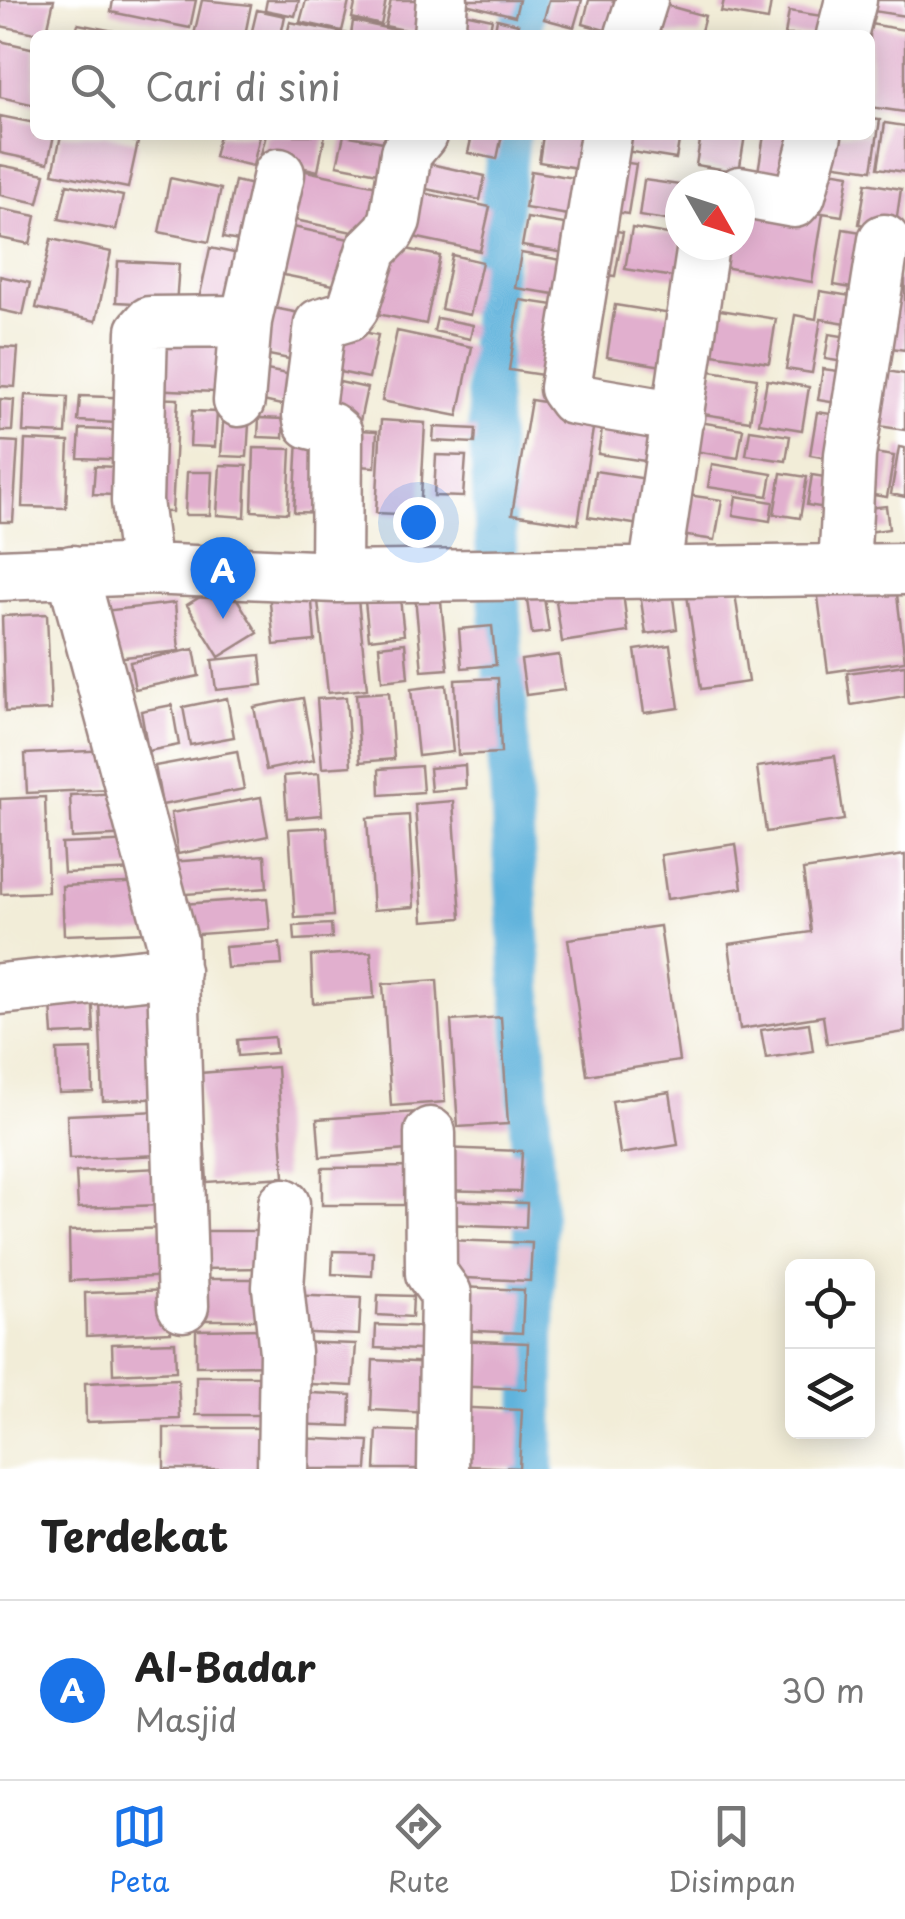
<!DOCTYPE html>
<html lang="id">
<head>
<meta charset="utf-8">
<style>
  :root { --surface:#fff; --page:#f6f6f6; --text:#222; --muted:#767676; --line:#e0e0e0; --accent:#1a73e8 }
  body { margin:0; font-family:"Playpen Sans",sans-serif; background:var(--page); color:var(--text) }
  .controls { position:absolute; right:30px; bottom:30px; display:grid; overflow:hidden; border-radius:15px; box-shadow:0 5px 25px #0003 }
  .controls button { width:90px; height:90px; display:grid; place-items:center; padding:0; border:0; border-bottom:2px solid var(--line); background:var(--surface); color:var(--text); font:50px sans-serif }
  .compass { position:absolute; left:665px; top:170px; width:90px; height:90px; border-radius:50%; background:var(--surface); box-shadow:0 5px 25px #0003; rotate:129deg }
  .you { position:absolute; left:418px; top:522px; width:35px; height:35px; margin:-25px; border:8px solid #fff; border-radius:50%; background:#1a73e8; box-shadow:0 0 0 15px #1a73e833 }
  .badge { display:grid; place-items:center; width:65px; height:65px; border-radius:50%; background:var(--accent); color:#fff; font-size:32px; font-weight:700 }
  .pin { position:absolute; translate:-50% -82px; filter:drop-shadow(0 2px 5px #0008) }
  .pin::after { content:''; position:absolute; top:52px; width:35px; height:30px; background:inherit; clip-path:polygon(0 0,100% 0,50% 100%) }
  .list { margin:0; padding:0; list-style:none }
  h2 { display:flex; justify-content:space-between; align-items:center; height:130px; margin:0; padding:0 40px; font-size:42px }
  h2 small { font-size:32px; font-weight:400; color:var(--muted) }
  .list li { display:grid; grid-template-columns:65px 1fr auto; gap:30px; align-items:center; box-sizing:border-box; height:180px; padding:0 40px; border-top:2px solid var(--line) }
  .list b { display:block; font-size:38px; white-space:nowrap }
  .list p { margin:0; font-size:32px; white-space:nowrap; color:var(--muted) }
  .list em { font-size:32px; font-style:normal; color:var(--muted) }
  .icon { flex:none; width:55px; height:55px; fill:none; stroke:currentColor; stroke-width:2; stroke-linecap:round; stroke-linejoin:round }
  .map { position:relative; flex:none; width:905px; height:1469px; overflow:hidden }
  .search { position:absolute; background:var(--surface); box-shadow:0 5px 25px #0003; left:30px; right:30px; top:30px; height:110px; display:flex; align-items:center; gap:25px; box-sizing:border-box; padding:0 35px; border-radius:15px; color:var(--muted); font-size:38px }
  .sheet { height:310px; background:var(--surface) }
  nav { display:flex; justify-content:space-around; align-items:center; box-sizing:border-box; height:140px; border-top:2px solid var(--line); background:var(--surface); font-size:28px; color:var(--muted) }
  nav a { display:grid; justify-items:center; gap:5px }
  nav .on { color:var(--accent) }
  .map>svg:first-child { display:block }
</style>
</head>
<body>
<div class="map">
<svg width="905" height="1469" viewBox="0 0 905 1469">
  <rect width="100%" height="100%" fill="#fff"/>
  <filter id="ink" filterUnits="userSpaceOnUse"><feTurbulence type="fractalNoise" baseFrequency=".01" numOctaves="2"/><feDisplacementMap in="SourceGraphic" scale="20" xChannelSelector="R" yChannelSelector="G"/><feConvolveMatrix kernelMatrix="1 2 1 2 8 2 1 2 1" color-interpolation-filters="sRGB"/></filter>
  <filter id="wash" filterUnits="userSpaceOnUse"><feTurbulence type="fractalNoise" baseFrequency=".0048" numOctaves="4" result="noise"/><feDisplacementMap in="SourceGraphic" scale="40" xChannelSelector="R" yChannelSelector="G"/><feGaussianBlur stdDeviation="2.25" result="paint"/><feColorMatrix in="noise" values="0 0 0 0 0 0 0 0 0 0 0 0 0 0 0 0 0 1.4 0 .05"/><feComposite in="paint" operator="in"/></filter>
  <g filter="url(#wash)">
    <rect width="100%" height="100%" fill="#f2edd8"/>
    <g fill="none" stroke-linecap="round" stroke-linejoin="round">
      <path stroke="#60b3dc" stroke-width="42" d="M521,35L525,0
        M509,135L494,271L487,390L535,1206L533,1469"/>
    </g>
    <g id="blocks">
      <path fill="#e1afce" d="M0,0H54L46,35L0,26Z
        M113,0H196L190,28L111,12Z
        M202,0L251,5L245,35H194Z
        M267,0H299L295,16L265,10Z
        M306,0L349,2L342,31L300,22Z
        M356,0H386L381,25L352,18Z
        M391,0H436L429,35L385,26Z
        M449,0H519L515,16Z
        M549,0H582L574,27L544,19Z
        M589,0H611L632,6L623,35L583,24Z
        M647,0L705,16L700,35H637Z
        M724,0L771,2L768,20L721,12Z
        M869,0H905V16L867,10Z
        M257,10L285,16L281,35H251Z
        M455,11L492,19L489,35H450Z
        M789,11L835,18L833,35H785Z
        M497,19L518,24L515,35H494Z
        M353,21L409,33V35H351Z
        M853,21L905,30V112L870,107V35H851Z
        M290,22L345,33L344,35H287Z
        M78,24L124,33V35H75Z
        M0,41L35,49V105L0,97Z
        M0,116L35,123V135H54L48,163L0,153Z
        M870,119L880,120L872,170L823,163L828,135H870Z
        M885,123L905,126V172L878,168Z
        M61,135H105L138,142L128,188L53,173Z
        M219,135H260L253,166L214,157Z
        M266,135H325L318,171L260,158Z
        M344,135L400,145L393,176L337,165Z
        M472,135H502L497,159L468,153Z
        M543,135H597L591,170L539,162Z
        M616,135H680L676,159L613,149Z
        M701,135H745L739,172L696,165Z
        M764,135H801L793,183L757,178Z
        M408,159L485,176L480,200L402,184Z
        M605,160L636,164L628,214L597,209Z
        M0,165L45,174L38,203L0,195Z
        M292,168L387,188L376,237L281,217Z
        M810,168L849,174L842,216L803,210Z
        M531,171L587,180L581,217L525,208Z
        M170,178L221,189L209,242L159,232Z
        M644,180L680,185V222L639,216Z
        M235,181L271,189L259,245L223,238Z
        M866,183L901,189L895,230L859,224Z
        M67,184L123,196L116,230L59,219Z
        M414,191L490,207L480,251L404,235Z
        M740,201L823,214L812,282L711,265L715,245H740Z
        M0,209L36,216L30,244L0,238Z
        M527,218L583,227L578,255L522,246Z
        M279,224L363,242L353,289L269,272Z
        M597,228L623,232L615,276L590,273Z
        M632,228L680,236L685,279L625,269Z
        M843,229L879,235L869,291L834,285Z
        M51,239L111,252L96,321L36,308Z
        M378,243L440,256L426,324L363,311Z
        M210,248L253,257L240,314L198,304Z
        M521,253L579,263L574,297L515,288Z
        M452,255L482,262L470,315L441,309Z
        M118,261L179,264L176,305L116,302Z
        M0,276L30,283L23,315L0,310Z
        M883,276L905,280V350L872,345Z
        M820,291L869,299L865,326L821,319L812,373L786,369L795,315L816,319Z
        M520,300L567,307L556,377L509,370Z
        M615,305L684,316L675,368L607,357Z
        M264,306L314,316L304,362L254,352Z
        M708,308L776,319L769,363L700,352Z
        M437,318L473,325L470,339L434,331Z
        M329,325L378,335L369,378L320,368Z
        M152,326L240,330L237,393L149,389Z
        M397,331L472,347L458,416L382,401Z
        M829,334L861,339L856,364L825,359Z
        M0,347L18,348L15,387L0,386Z
        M252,367L311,379L304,410L245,397Z
        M823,369L861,374L856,406L818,400Z
        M875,369L905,374V430L866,424Z
        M703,370L757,378L750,421L696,413Z
        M326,379L367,388L360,421L319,412Z
        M767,380L809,387L802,430L759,423Z
        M25,395L68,397L66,434L23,432Z
        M80,396L138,398L137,424L78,421Z
        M147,398L178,399L172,512L142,511Z
        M0,399L14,400L12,431H0Z
        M531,400L596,410L578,524L512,514Z
        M224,406L250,408L247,457L221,456Z
        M605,410L672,421L665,464L598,454Z
        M192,411L217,412L215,447L190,446Z
        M817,412L852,417L844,461L810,455Z
        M259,418L284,419L283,438L258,437Z
        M381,420L425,423L420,515L376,513Z
        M693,421L743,429L738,458L688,450Z
        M434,427L476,429L475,443L433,441Z
        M80,429L135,431L133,460L78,458Z
        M340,429L377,431L375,467L338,465Z
        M750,430L790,436L786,461L746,455Z
        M298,438L336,440L333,513L294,512Z
        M25,440L69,442L66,508L22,507Z
        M0,441L18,442L13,522H0Z
        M899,447L905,448V497L891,494Z
        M254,448L291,449L288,513L252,511Z
        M860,451L894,456L887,497L853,492Z
        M436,455L466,456L463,497L434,496Z
        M712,464L772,474L768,496L708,487Z
        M220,465L247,466L245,517L217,515Z
        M95,466L136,468L134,496L93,494Z
        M595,471L660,481L653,527L588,517Z
        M187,472H212L210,515H185Z
        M781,473L807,477L800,518L774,514Z
        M812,475L843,480L839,510L807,505Z
        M674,493L722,500L715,540L667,533Z
        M736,496L773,502L770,521L733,515Z
        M886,506L889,529L861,533L858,509Z
        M895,578L905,661L828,672L817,590Z
        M398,579L404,635L369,639L363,583Z
        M733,580L748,682L701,689L686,588Z
        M226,581L258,633L219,657L187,605Z
        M439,582L448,669L422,671L414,585Z
        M671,582L677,629L646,634L639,587Z
        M542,584L549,632L532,634L525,587Z
        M622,585L628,632L562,642L555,594Z
        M311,589L315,641L274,645L269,592Z
        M357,589L367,689L328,693L317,592Z
        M175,603L179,651L106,659L103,611Z
        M47,614L51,710L5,712L2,616Z
        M492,626L496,665L462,668L459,629Z
        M405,643L408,678L382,681L379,646Z
        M670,645L679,708L644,713L635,650Z
        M194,649L199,676L135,689L130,662Z
        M260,655L263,685L216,690L212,660Z
        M559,655L564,690L526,695L521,660Z
        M905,665V696L851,705L847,673Z
        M498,678L501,753L458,755L455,680Z
        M446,685L453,752L418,756L411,689Z
        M389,692L394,759L360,762L356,694Z
        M346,697L351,766L322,768L317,699Z
        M227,698L234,737L190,745L183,707Z
        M303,698L314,760L266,770L254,707Z
        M172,705L179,745L148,751L141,711Z
        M110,750L111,789L27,793L25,754Z
        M237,751L244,789L162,805L155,766Z
        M835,756L844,820L766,832L757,767Z
        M465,765L466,788L431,791L429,768Z
        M421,766L423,792L380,795L379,769Z
        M319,773L322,815L287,818L284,776Z
        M130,793L132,835L72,838L70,795Z
        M45,797L48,892L1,894L0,799Z
        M261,797L268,836L178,854L171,813Z
        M453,801L461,918L423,921L415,804Z
        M409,815L414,907L373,910L367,818Z
        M327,827L333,916L295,918L289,829Z
        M138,841L139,870L64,873L62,844Z
        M736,844L742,888L667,899L661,855Z
        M265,855L267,888L173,895L170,862Z
        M905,855V1032L827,1044L823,1016L740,1029L729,944L811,932L803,870Z
        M147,882L149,932L64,935L62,886Z
        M267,898L270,929L185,935L183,904Z
        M331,924L332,938L295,940L294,926Z
        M660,926L679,1061L587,1075L568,939Z
        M280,943L282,965L227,968L225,947Z
        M371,952L374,998L313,1003L311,956Z
        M437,980L445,1102L391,1106L383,984Z
        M92,986L94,1033L53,1035L50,987Z
        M162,997L165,1098L103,1101L99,1000Z
        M501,1017L508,1124L458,1127L451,1021Z
        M809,1023L813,1051L766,1058L761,1030Z
        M274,1037L276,1053L238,1056L237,1040Z
        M92,1049L93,1092L59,1093L57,1050Z
        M277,1067L284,1177L207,1182L200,1073Z
        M670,1092L678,1145L620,1154L612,1101Z
        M159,1111L160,1155L69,1159L67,1115Z
        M417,1112L419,1149L320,1157L317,1119Z
        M440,1148L522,1151L520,1192L438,1190Z
        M420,1167V1205H322V1168Z
        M160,1168L161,1205L78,1208L76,1172Z
        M442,1200L527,1203L526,1227L441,1224Z
        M170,1228L172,1276L70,1281L69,1231Z
        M198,1231H276V1268L197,1269Z
        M445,1240L532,1243L530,1281L443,1277Z
        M333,1251L373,1252L372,1276L332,1274Z
        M200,1279H268V1320H200Z
        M461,1287L524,1290L522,1333L458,1330Z
        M170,1290L171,1332L86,1336L85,1293Z
        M288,1295L361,1298L359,1335L287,1332Z
        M378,1295L413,1296L412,1317L377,1315Z
        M376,1325L439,1327L438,1351L375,1348Z
        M273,1329V1365L196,1366V1330Z
        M453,1340L528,1343L526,1389L450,1386Z
        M175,1342L176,1371L113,1374L112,1344Z
        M290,1342L356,1344L353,1386L289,1383Z
        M373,1360L434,1363L431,1413L371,1410Z
        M196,1376H283V1415H196Z
        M178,1379L180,1419L86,1422L85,1383Z
        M291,1392L351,1395L350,1426L290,1424Z
        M448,1407L522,1410L519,1468L445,1465Z
        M164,1428H278V1469H164Z
        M377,1430L435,1432L433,1469H375Z
        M293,1438L369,1441L367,1469H291Z"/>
    </g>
  </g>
  <g filter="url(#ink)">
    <use href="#blocks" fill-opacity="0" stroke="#9e8682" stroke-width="2.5"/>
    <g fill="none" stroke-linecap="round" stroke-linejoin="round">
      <defs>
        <path id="street" d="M439,35L442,0
          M631,35L642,0
          M842,35L851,0
          M606,135L565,388L573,399L679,417
          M740,192L794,202L800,195L816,135
          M239,401L246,321L279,174
          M146,569L137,501L142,331L150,322L246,321
          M844,569L850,455L884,240
          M72,571L172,941L183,1306
          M654,574L703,245
          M0,575L146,569L336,577L905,569
          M336,577L337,434L330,428L310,423L308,415L320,324L347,316L353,308L372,249L389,232L395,220L406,153L421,135
          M0,989L174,971
          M430,1133L431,1273L446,1294L443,1469
          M283,1469L285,1352L278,1287L284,1204"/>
      </defs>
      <use href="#street" stroke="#9e8682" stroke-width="55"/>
      <use href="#street" stroke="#fff" stroke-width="50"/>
    </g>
  </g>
</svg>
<div class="controls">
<button><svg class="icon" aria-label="locate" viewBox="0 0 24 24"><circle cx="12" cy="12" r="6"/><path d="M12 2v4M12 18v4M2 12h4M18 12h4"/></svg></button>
<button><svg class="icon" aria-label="layers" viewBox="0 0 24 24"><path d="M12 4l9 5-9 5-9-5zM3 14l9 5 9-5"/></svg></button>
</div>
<svg class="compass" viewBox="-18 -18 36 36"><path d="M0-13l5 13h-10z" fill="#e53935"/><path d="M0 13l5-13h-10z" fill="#767676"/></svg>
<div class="you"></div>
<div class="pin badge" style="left:223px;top:619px">A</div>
<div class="search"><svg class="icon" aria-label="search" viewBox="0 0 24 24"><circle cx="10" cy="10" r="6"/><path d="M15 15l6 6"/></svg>Cari di sini</div>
</div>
<section class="sheet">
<h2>Terdekat<small></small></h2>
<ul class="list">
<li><span class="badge">A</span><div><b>Al-Badar</b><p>Masjid</p></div><em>30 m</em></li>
</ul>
</section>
<nav>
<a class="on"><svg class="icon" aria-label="map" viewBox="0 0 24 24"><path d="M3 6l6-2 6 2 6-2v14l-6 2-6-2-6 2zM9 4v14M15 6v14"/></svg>Peta</a>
<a><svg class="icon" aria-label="directions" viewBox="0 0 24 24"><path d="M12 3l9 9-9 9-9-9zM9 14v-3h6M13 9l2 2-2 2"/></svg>Rute</a>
<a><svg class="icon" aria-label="saved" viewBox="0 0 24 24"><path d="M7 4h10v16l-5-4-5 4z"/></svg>Disimpan</a>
</nav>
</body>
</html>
